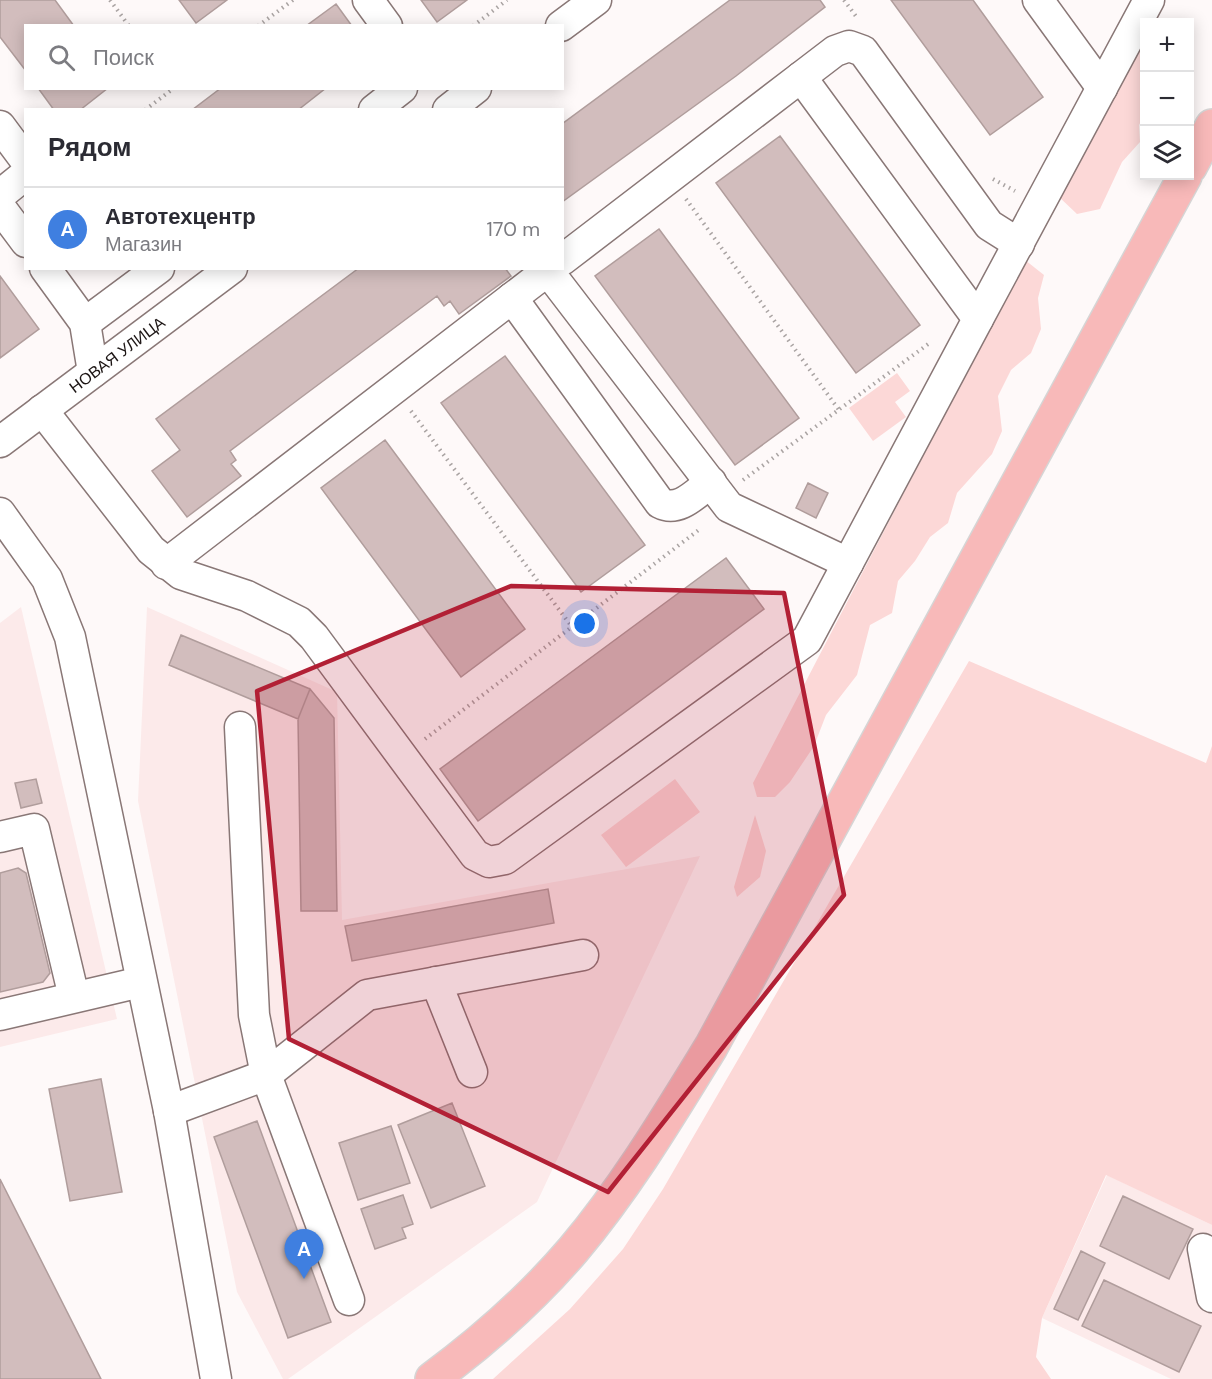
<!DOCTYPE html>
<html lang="ru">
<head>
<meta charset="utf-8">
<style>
  :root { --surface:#fff; --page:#f2f2f3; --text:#2b2b33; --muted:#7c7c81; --line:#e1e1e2; --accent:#b22035 }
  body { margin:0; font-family:"DM Sans",sans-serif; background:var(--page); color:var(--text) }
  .controls { position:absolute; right:18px; top:18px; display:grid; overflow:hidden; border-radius:0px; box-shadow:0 3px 15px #0003 }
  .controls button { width:54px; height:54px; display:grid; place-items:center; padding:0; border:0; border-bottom:2px solid var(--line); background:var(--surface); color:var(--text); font:30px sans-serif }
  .you { position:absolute; left:585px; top:624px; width:21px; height:21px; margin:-15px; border:4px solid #fff; border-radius:50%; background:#1a73e8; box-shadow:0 0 0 9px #1a73e833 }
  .badge { display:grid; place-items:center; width:39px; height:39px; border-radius:50%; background:var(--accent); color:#fff; font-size:20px; font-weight:700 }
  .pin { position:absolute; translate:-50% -50px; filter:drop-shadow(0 2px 3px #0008) }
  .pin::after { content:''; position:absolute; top:32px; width:21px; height:18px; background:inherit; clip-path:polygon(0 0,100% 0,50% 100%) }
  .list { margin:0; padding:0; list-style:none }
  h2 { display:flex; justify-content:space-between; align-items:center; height:78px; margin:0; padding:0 24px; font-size:26px }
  h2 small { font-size:20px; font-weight:400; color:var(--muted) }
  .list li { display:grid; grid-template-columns:39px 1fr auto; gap:18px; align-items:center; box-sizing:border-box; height:84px; padding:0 24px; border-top:2px solid var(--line) }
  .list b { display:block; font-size:22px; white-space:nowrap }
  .list p { margin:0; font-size:20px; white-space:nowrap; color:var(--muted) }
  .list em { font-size:20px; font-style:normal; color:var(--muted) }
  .icon { flex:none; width:33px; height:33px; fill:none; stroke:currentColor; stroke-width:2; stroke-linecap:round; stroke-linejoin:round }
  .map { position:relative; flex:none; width:1212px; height:1379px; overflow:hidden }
  .search { position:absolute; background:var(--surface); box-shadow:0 3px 15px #0003; left:24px; top:24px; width:540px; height:66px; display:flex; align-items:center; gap:15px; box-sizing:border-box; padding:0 21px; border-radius:0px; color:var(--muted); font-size:22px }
  .panel { position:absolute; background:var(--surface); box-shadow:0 3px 15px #0003; left:24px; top:108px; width:540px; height:162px; border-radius:0px }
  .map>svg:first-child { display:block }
</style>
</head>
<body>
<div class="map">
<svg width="1212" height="1379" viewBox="0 0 1212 1379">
  <rect width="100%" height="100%" fill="#fef9f9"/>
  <path fill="#fceaea" d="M21,607L117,1019L0,1047V623Z
    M147,607L337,692L342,920L700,856L537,1202L288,1379H283L237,1292L138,801Z
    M1107,1175L1212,1225V1379H1171L1042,1318Z"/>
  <path fill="#fcd8d7" d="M1144,30V116L1139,125L1140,142L1122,162L1100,209L1077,214L1058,196Z
    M1025,260L1044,275L1038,298L1041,329L1031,353L1011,370L998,396L1002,431L992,454L957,493L948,523L930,537L915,561L898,581L892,613L870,625L857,675L826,715L814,746L790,782L775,797H757L753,783Z
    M897,373L910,391L895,402L906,417L873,441L849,408Z
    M969,661L1206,763L1212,746V1225L1106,1175L1042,1318L1036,1357L1051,1379H493L570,1309L623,1249L663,1189Z
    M675,779L700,812L626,867L601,835Z
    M755,815L766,851L760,877L737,897L734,887Z"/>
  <path fill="#d2bdbd" stroke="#b09d9c" stroke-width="1.5" d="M0,0H55L74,26H26V71L0,37Z
    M179,0H227L196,23Z
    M421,0H467L437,22Z
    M730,0H820L825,7L736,76L562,202V124Z
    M891,0H973L1043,97L990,135Z
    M336,4L352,26H306Z
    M38,88H108L80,110H54Z
    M221,88H326L298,110H192Z
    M780,136L920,325L856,373L716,183Z
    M659,229L799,418L735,465L595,276Z
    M359,268H505L511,276L459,314L450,301L444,306L437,296L299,399L230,451L236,460L231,464L241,476L187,517L152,471L180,450L156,419Z
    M0,276L39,329L0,358Z
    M505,356L645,545L581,592L441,403Z
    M385,440L525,629L461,677L321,488Z
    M808,483L828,493L816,518L796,508Z
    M726,558L764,609L478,821L440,769Z
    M181,635L310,689L298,719L169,665Z
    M310,689L334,718L337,911H301L298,719Z
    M36,779L42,803L21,808L15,783Z
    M18,868L26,873L50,973L43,982L0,992V873Z
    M548,889L554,923L352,961L345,926Z
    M101,1079L122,1192L70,1201L49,1089Z
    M452,1103L485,1186L431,1208L398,1125Z
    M257,1121L331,1322L288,1338L214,1137Z
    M391,1126L410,1183L358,1200L339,1143Z
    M0,1179L101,1379H0Z
    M403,1195L413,1224L402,1228L406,1238L375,1249L361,1209Z
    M1123,1196L1193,1229L1169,1279L1100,1246Z
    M1081,1251L1105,1263L1078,1320L1054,1309Z
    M1104,1280L1201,1326L1179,1372L1082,1326Z"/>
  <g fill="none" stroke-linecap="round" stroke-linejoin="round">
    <defs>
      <g id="minor">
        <path d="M368,0L387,26"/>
        <path d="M1038,0L1102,88"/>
        <path d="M561,26L596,0"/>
        <path d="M801,77L835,51L849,46L863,51L989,225L1019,244"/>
        <path d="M374,110L402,88"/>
        <path d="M448,110L476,88"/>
        <path d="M0,126L26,161"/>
        <path d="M0,195L26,174"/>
        <path d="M0,207L26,242"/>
        <path d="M45,268L85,323L93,372"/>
        <path d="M548,271L729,507L848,563"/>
        <path d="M512,298L660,503C679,513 696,493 711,482"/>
        <path d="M978,319L1149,0"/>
        <path d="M85,323L159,268"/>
        <path d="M42,410L151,550L181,574L247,596L299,622L314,637L475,855L489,862L505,859L807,640L978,319L801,77L562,260"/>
        <path id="s1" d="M0,442L232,268"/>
        <path d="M0,513L47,579L70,637L169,1111L216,1379"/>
        <path d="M166,564L551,268"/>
        <path d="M240,727L254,1015L266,1075L367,995L583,955"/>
        <path d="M0,837L34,829L74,997"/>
        <path d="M436,982L472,1072"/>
        <path d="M0,1015L141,982"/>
        <path d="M169,1111L266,1075L349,1300"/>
        <path d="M1203,1249L1212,1297"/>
      </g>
      <path id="major" d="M1190,167L1212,126
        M432,1379C482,1342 532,1298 573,1250C626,1187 668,1117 711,1047L1185,176"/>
    </defs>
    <use href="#minor" stroke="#897776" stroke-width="33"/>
    <use href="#major" stroke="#d6d5d5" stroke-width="36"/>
    <path stroke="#aaa4a3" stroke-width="4" stroke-dasharray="1.5 4.5" stroke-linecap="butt" d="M110,0L129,26
      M844,0L858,19
      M258,26L293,0
      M473,26L507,0
      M145,110L174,88
      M993,179L1015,191
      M686,199L839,410
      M411,411L572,627
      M743,480L931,342
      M425,739L700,529"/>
    <use href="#minor" stroke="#fff" stroke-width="30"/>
    <use href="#major" stroke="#f8b9b9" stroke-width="33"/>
  </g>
  <path fill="#b22035" fill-opacity="0.2" stroke="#b22035" stroke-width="4.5" stroke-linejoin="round" d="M511,586L784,593L844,895L608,1192L289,1039L257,691Z"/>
  <g text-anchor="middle" stroke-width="6" stroke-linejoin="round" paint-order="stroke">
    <g font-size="16" fill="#1c1514" stroke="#fff">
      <text dy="6" stroke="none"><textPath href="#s1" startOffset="146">НОВАЯ УЛИЦА</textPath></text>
    </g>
  </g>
</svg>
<div class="controls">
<button>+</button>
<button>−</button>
<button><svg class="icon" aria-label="layers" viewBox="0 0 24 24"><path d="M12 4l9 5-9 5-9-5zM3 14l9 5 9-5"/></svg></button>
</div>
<div class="you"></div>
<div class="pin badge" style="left:304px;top:1279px;background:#3f7fe0">A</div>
<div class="search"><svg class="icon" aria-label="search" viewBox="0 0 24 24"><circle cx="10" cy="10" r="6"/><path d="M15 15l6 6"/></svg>Поиск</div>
<section class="panel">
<h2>Рядом<small></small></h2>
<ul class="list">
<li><span class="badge" style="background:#3f7fe0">A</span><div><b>Автотехцентр</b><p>Магазин</p></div><em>170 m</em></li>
</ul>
</section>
</div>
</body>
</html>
